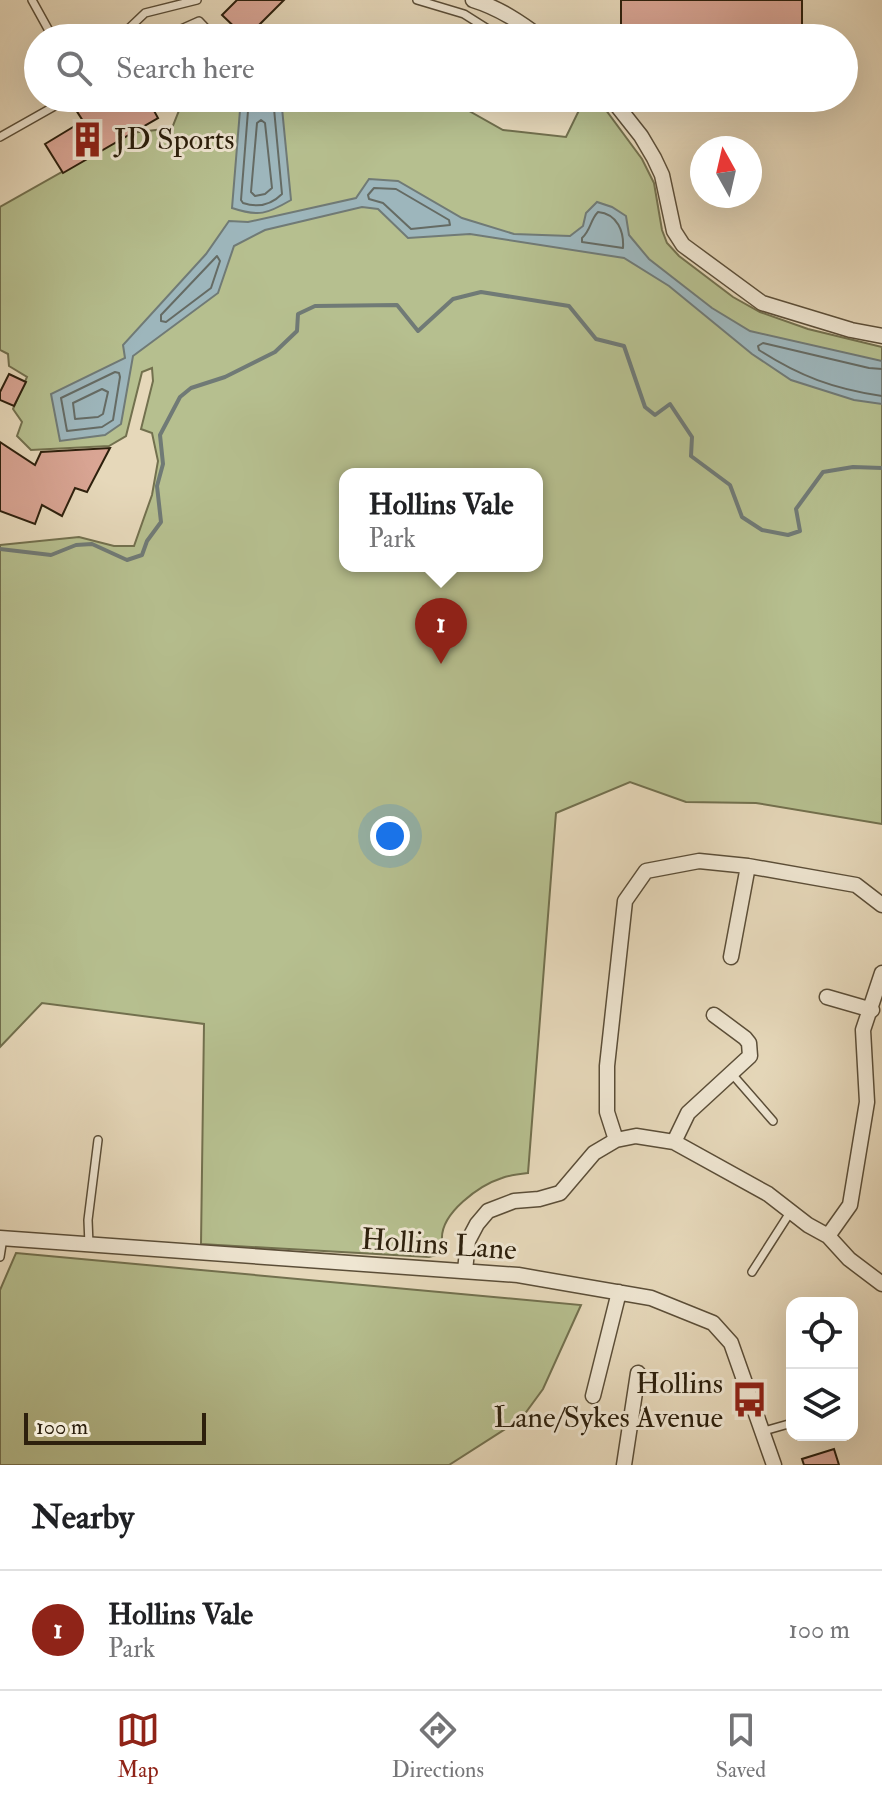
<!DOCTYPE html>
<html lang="en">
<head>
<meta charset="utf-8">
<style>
  :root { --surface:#fff; --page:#f2f2f2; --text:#202124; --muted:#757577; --line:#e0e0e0; --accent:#8f2418 }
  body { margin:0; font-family:"IM FELL Double Pica",serif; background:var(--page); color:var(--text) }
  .controls { position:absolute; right:24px; bottom:24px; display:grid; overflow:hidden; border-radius:16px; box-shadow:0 8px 32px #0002 }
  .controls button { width:72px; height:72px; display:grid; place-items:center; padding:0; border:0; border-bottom:2px solid var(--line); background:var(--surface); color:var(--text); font:40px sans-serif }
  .compass { position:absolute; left:690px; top:136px; width:72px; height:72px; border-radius:50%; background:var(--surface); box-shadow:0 8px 32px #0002; rotate:352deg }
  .scale { position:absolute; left:24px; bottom:20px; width:182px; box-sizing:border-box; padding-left:8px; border:4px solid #2d200d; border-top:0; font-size:22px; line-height:28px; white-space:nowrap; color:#2d200d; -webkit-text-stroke:6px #efe6d2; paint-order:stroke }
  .you { position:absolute; left:390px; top:836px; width:28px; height:28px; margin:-20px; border:6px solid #fff; border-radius:50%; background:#1a73e8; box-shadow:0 0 0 12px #1a73e833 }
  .badge { display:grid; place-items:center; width:52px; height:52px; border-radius:50%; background:var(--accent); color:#fff; font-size:26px; font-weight:700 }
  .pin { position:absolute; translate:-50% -66px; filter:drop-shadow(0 2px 4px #0008) }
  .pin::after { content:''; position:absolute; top:42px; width:28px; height:24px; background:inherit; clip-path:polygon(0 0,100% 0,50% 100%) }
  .popup { position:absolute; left:339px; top:468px; width:204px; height:104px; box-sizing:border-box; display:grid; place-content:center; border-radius:16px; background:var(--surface); filter:drop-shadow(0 2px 6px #0005); font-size:26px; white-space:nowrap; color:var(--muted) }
  .popup b { font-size:30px; color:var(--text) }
  .popup::after { content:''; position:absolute; left:50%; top:100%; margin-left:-16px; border:16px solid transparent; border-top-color:var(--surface) }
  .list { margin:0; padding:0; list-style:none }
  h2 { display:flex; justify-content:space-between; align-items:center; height:104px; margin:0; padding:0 32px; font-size:34px }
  h2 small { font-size:26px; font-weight:400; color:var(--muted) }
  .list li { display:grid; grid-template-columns:52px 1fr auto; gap:24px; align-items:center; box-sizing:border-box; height:120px; padding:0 32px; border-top:2px solid var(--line) }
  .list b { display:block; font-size:30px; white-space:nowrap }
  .list p { margin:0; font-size:26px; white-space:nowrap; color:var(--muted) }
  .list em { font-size:26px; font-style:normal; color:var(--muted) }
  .icon { flex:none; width:44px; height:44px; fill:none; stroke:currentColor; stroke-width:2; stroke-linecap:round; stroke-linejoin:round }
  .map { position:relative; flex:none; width:882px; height:1465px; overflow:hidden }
  .search { position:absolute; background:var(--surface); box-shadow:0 8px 32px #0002; left:24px; right:24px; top:24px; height:88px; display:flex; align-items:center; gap:20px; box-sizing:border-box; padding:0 28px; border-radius:44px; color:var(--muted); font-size:30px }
  .sheet { height:224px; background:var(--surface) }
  nav { display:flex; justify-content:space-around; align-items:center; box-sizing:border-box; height:112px; border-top:2px solid var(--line); background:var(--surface); font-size:22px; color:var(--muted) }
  nav a { display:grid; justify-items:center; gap:4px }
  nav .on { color:var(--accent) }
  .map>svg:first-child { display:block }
</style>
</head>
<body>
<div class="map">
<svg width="882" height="1465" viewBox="0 0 882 1465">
  <rect width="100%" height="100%" fill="#e6d8ba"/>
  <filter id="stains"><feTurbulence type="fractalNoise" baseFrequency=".0025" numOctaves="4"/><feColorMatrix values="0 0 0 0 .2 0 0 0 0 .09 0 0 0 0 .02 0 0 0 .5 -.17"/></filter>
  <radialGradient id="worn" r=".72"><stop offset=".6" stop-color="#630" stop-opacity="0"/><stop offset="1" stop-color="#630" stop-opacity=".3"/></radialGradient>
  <path fill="#b6bf8f" stroke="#72704e" stroke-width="2" fill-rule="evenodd" d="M184,98H446L503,130L566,137L585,98H597L642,159L654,183L662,230L667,243L679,256L733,297L760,312L808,329L882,347V824L756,803L686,802L630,782L556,813L528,1173C519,1174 510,1175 502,1178C480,1185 440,1213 442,1240C442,1244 445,1248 447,1252L429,1257L201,1244L204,1024L42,1003L0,1047V545L79,537L114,546H134L152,495L158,461L152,433L141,429L153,381L152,368L142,372L126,436L109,446L31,450L17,436L22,422L13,409L27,377L9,366L8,354L0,350V207L131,133L172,128ZM345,474H537V566H345Z
    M16,1253L581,1305L543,1389L521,1419L449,1465H0V1290Z"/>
  <path fill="#9db6bc" stroke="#707a76" stroke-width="2" d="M241,98H281L291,200C267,214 259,217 232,208Z
    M369,179L398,181L462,218L514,234L570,236L583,226L586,213L597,202L612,207L626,216L629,235L649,259L712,308L750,331L882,361V404L854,400L791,380L752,354L669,286L624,258L470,234L408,238L378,209L362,207L265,230L234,246L218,293L133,356L121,424L105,435L60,441L51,394L125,358L123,345L206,254L229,221L248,222L356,198Z"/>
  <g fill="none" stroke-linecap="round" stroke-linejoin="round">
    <path stroke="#656b64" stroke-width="2" d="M249,98L241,200L243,203C258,208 271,205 282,194L273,98
      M261,120L265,123L272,188L265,194L255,196L251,192L257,123Z
      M374,188L396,189L449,220L450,225L411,229L383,203L369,199L368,195Z
      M598,212C618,214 624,232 623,248L582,242V238C591,230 590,220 598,212Z
      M217,256L220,261L211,288L166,322L161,321V315Z
      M882,369L869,368L763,343L758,346L759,350C799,376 834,389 882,396
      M115,372L119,373L120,377L113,420L102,427L67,431L61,398Z
      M102,389L108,392L103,414L98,417L75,419L73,403Z"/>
    <path stroke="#707a76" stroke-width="4" d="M0,549L51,555L76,545L92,544L127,560L142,555L147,541L161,522L157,486L163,464L160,435L180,397L191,388L225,377L275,352L297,331L298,314L315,306L397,305L418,331L453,299L481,292L569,306L596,339L624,346L645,407L655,415L670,404L692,437L691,456L730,485L742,517L762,530L788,535L800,531L796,509L823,472L853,467L882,468"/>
  </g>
  <path fill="#d9a594" stroke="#2d200d" stroke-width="2" d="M237,0H284L246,38L222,15Z
    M621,0H802V28L621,27Z
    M96,98L103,109L121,98H147L158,118L63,173L45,144L83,121L76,110Z
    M9,374L26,382L14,406L0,400V392Z
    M0,442L35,465L41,452L110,448L87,492L75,488L62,516L42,505L35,524L0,511Z
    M834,1449L839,1465H804L802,1459Z"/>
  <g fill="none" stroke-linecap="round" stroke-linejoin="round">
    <defs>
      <path id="lane" d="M32,0L53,38
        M417,0L464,14L502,38
        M108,38L124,33L145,13L197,0
        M161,38L199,21L215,38
        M0,137L69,98
        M732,1074L773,1121
        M89,1245L88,1220L98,1140
        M0,1257L3,1238
        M752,1272L791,1211
        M764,1431L792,1423"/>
      <path id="street" d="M473,0C499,8 520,22 541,38
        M611,98L641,136L654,158L662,175L674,231L683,245L762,303L851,330L882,336
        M731,957L748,866
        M827,997L872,1010
        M616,1140L607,1112V1066L625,901L646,871L699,861L748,866L856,885L882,905
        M674,1142L688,1113L750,1056L749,1043L745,1038L714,1015
        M828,1236L850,1205L867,1102L863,1030L882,973
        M0,1238L518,1275L651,1298L713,1323L731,1343L774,1465
        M465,1271L468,1241L477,1224L488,1211L514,1201L539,1199L560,1193L594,1153L616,1140L636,1136L674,1142L768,1194L808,1225L828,1236L849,1259L882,1284
        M593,1396L619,1292
        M624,1465L638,1373"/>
    </defs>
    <use href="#lane" stroke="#5b4e38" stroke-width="10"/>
    <use href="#street" stroke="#5b4e38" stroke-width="17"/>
    <use href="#lane" stroke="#efe6d2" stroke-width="7"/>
    <use href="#street" stroke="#efe6d2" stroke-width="14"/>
  </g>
  <defs>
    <symbol id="building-bare" viewBox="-9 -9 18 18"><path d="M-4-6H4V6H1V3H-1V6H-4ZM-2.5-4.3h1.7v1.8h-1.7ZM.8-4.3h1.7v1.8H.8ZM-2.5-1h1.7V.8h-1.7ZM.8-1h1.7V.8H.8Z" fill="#8f2418" stroke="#efe6d2" stroke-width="2.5" paint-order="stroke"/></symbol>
    <symbol id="bus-bare" viewBox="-9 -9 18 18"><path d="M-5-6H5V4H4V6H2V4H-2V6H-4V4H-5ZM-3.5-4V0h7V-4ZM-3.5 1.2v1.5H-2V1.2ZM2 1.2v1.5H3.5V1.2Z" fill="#8f2418" stroke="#efe6d2" stroke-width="2.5" paint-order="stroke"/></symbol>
  </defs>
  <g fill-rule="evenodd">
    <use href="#building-bare" x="62" y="114" width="51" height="51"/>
    <use href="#bus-bare" x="724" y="1374" width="51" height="51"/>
  </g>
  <g text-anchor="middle" stroke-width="6" stroke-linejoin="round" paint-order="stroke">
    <g font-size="30" fill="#2d200d" stroke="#efe6d2" text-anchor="start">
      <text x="114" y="149">JD Sports</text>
      <text x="723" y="1393" text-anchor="end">Hollins<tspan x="723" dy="34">Lane/Sykes Avenue</tspan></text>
    </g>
    <g font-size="30" fill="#2d200d" stroke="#efe6d2">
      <text transform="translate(439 1244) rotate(4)" y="10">Hollins Lane</text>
    </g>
  </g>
  <rect width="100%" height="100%" filter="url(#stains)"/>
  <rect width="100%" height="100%" fill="url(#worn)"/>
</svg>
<div class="controls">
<button><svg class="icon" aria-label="locate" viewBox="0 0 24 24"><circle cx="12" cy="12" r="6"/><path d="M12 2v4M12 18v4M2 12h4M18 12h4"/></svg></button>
<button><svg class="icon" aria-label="layers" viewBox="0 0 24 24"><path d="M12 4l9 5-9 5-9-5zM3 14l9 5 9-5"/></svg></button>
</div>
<svg class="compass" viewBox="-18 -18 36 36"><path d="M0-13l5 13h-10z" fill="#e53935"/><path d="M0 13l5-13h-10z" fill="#757577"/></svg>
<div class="scale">100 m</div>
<div class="you"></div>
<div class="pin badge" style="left:441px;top:664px">1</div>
<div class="popup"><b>Hollins Vale</b>Park</div>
<div class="search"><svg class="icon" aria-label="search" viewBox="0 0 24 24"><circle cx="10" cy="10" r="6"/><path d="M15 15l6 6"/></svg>Search here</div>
</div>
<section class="sheet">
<h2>Nearby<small></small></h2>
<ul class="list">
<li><span class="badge">1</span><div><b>Hollins Vale</b><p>Park</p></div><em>100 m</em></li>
</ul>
</section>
<nav>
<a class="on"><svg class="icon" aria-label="map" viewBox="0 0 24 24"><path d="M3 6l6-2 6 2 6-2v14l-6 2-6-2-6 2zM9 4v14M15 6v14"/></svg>Map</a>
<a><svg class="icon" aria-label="directions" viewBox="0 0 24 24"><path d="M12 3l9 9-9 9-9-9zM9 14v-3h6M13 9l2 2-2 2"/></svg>Directions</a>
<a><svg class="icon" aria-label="saved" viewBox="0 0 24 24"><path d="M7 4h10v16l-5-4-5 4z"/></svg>Saved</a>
</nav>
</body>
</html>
